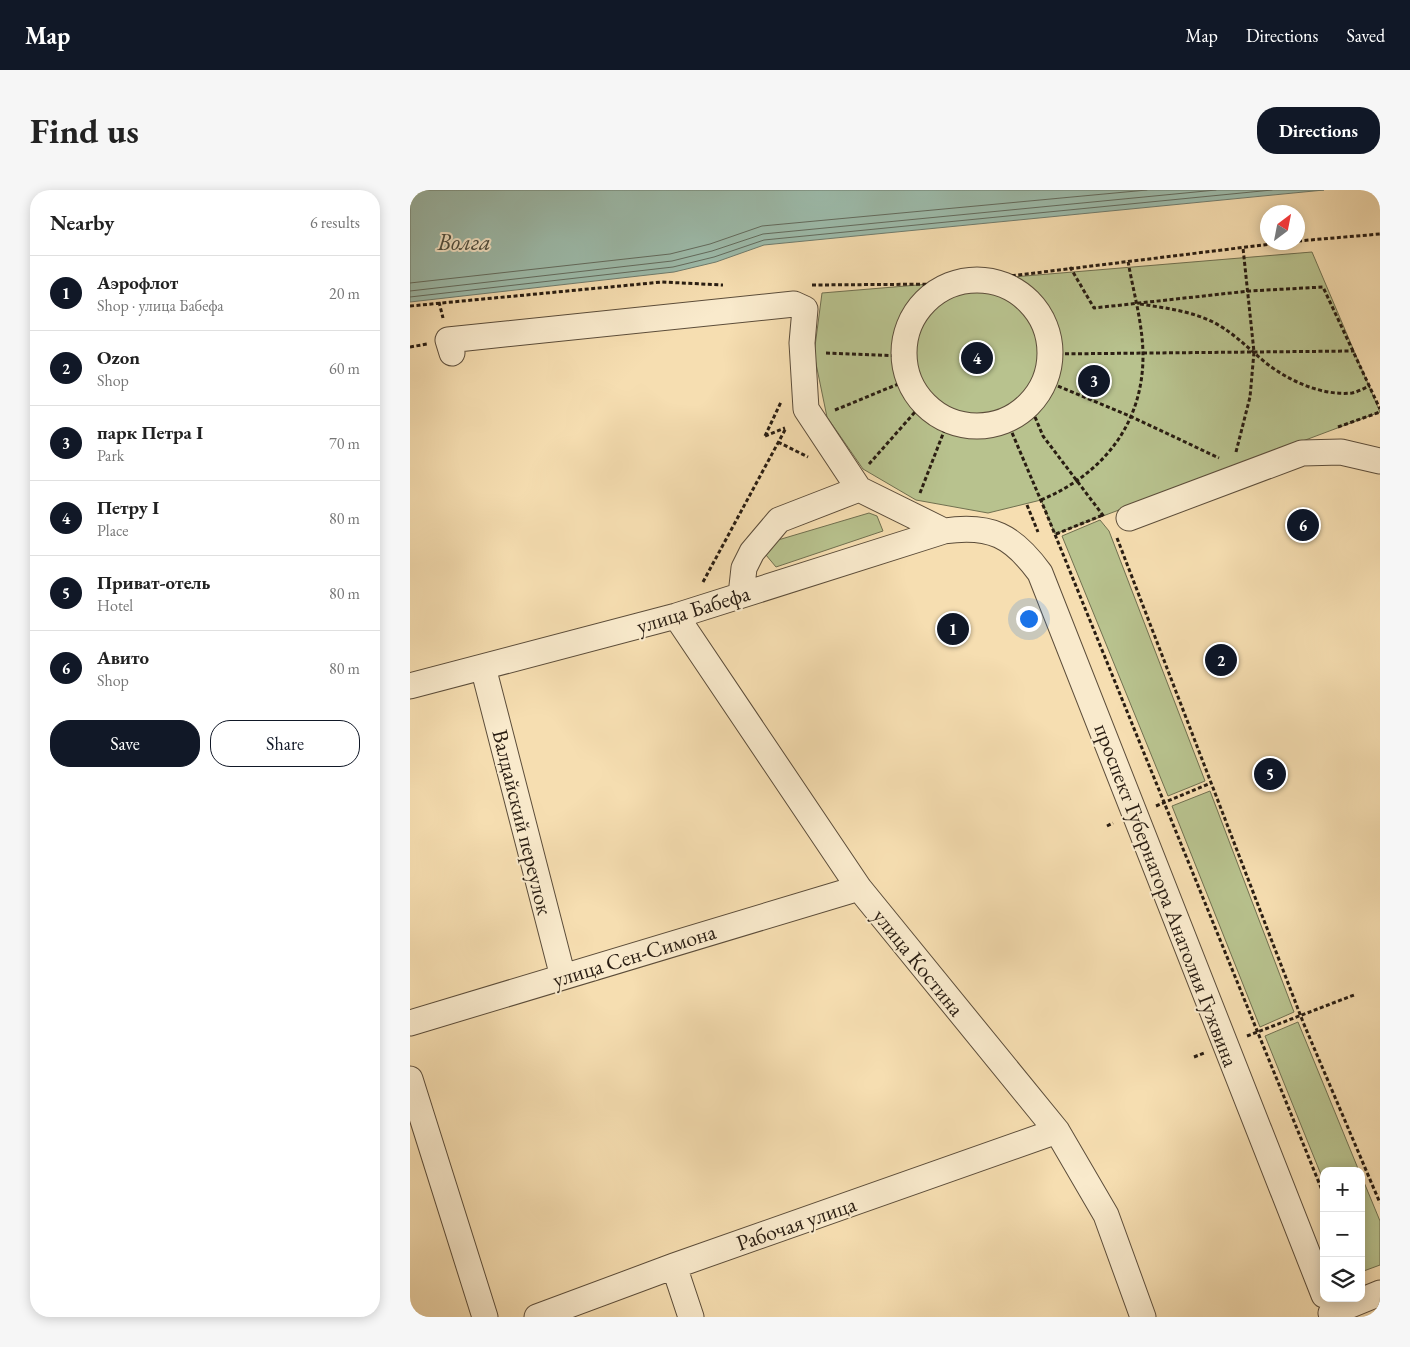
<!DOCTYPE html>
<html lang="en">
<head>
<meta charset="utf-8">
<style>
  :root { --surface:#fff; --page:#f6f6f6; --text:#222; --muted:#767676; --line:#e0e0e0; --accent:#111827 }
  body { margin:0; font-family:"EB Garamond",serif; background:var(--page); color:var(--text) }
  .controls { position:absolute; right:15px; bottom:15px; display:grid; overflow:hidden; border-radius:10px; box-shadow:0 2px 12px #0003 }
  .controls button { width:45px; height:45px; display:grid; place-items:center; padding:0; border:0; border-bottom:1px solid var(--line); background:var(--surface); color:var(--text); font:25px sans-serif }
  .compass { position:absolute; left:850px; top:15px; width:45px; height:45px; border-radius:50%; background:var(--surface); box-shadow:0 2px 12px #0003; rotate:32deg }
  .you { position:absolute; left:618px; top:428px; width:18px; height:18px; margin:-12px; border:4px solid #fff; border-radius:50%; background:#1a73e8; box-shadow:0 0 0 8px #1a73e833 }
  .badge { display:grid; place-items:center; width:32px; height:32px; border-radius:50%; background:var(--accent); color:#fff; font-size:16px; font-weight:700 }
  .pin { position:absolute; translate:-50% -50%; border:2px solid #fff; box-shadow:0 1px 5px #0006 }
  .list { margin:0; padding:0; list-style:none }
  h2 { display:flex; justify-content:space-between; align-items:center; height:65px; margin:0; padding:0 20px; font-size:21px }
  h2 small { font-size:16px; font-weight:400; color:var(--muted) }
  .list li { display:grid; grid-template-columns:32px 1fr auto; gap:15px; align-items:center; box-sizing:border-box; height:75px; padding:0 20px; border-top:1px solid var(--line) }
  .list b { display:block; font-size:19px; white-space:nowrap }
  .list p { margin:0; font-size:16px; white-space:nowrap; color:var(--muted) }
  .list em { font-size:16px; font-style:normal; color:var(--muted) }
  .actions { display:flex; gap:10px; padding:15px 20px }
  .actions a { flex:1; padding:11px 0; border:1px solid var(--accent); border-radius:20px; text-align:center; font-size:18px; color:var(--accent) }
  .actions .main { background:var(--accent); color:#fff }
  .icon { flex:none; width:28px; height:28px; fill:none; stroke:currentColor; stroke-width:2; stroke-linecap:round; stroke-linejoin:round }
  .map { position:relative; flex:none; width:970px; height:1127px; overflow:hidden; border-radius:20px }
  header { display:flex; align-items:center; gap:30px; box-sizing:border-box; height:70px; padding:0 25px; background:var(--accent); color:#fff }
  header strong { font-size:24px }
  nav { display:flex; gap:28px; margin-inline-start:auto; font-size:18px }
  .intro { display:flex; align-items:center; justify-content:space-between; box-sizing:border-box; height:120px; padding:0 30px }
  h1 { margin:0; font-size:35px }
  .button { padding:12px 22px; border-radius:20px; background:var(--accent); color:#fff; font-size:18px; font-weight:700 }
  main { display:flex; gap:30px; padding:0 30px }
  aside { flex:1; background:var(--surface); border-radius:20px; box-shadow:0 2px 12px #0003 }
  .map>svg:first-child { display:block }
</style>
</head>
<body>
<header>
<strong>Map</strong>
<nav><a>Map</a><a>Directions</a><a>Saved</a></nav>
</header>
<div class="intro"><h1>Find us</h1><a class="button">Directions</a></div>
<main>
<aside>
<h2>Nearby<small>6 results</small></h2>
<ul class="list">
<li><span class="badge">1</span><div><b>Аэрофлот</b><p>Shop · улица Бабефа</p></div><em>20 m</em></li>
<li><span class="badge">2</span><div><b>Ozon</b><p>Shop</p></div><em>60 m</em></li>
<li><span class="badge">3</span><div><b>парк Петра I</b><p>Park</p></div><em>70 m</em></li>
<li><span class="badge">4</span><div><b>Петру I</b><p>Place</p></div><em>80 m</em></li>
<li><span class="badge">5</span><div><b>Приват-отель</b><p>Hotel</p></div><em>80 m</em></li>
<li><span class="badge">6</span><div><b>Авито</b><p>Shop</p></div><em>80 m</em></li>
</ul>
<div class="actions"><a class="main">Save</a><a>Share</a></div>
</aside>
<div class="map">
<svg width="970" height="1127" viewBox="0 0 970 1127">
  <rect width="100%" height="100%" fill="#f6deb1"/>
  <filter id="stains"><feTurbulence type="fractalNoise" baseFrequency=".004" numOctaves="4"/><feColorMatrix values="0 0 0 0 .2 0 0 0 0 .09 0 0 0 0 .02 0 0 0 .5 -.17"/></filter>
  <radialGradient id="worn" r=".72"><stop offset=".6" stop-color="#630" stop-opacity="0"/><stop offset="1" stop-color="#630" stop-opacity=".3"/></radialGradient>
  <path fill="#b8c28e" stroke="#707050" d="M902,62L970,222L645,344L631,310L578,323L506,310L453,279L417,227L404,164L412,103Z
    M459,323L467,326L473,341L366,377L356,365L368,350Z
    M690,330L699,341L795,591L758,606L652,346Z
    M800,601L884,822L850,837L762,616Z
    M888,832L949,981H914V992L855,846Z
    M951,985L970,1031V1075L951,1082Z"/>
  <path fill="#9dbcac" stroke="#6f7c6e" d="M0,0H914L354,55L306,72L264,82L0,112Z"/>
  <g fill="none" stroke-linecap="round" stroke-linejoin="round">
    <path stroke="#636c5f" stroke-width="1" d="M0,93L260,64L300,54L352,36L737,0
      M0,101L262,71L302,61L353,44L806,0
      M0,107L263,77L304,67L354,50L862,0"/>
    <defs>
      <path id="minor" d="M494 163a73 73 0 1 1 146 0a73 73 0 1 1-146 0Z
        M42,163L38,150L384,114L395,119L392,153L396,219L449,299L534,341
        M719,328L892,263L931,262L970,271
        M331,405L334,378L342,362L369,330L449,299
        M266,426L449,698L647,941L696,1025L733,1127
        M73,477L153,787
        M0,496L266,426L534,341C581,334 603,346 630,383L914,1105
        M0,833L449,698
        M0,889L75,1127
        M264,1076L281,1127
        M921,1123L970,1103
        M127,1127L264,1076L647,941"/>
    </defs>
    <use href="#minor" stroke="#5c4d3a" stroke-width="27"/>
    <path stroke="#291d12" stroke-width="3" stroke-dasharray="4 2.5" stroke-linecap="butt" d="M888,51L970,44
      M660,77L684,118L839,101L913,97L970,219
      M576,89L877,52
      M402,95L539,94
      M29,112L33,128
      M730,114C755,118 782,121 805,133C825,144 839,159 856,173C879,191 912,206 942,203C948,202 954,198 960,196
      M0,116L252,92L313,95
      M0,157L17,154
      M416,163L493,166
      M642,164L944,161
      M636,191L722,227L809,268
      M620,215L633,246L695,328
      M425,220L498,190
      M597,231L635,320L914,1005
      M928,237L970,222
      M355,246L371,212
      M355,246L375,238
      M368,252L398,267
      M826,262L840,207L844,162L833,58
      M459,274L513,213
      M510,303L538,231
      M631,310C693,284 733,234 733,166C733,134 723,101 718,71
      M617,315L628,342
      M646,344L693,325
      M707,348L893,832L970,1013
      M293,392L376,238
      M746,616L801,593
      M697,636L703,633
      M837,846L944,805
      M784,867L794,863"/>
    <use href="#minor" stroke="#f9eacc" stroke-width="25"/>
  </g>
  <g text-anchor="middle" stroke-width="4" stroke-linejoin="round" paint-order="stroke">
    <g font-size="22" fill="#291d12" stroke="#f9eacc">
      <text transform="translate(283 419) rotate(-17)" y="8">улица Бабефа</text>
      <text transform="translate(113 632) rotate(76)" y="8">Валдайский переулок</text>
      <text transform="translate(757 705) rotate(69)" y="8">проспект Губернатора Анатолия Гужвина</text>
      <text transform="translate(224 765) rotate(-17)" y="8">улица Сен-Симона</text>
      <text transform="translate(509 772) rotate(51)" y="8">улица Костина</text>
      <text transform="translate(386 1033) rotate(-19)" y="8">Рабочая улица</text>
    </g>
    <g font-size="24" font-style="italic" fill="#4c4d40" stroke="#f9eacc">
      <text x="54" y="60">Волга</text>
    </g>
  </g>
  <rect width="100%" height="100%" filter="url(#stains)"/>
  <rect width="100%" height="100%" fill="url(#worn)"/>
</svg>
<div class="controls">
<button>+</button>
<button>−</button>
<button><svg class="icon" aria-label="layers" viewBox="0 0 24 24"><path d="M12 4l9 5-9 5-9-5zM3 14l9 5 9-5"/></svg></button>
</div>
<svg class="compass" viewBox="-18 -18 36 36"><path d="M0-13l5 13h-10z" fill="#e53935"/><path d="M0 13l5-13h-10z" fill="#767676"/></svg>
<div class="you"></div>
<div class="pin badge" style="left:543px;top:439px">1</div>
<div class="pin badge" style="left:811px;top:470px">2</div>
<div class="pin badge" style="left:684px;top:191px">3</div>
<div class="pin badge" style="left:567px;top:168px">4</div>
<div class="pin badge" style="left:860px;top:584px">5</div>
<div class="pin badge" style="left:893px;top:335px">6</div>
</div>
</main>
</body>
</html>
